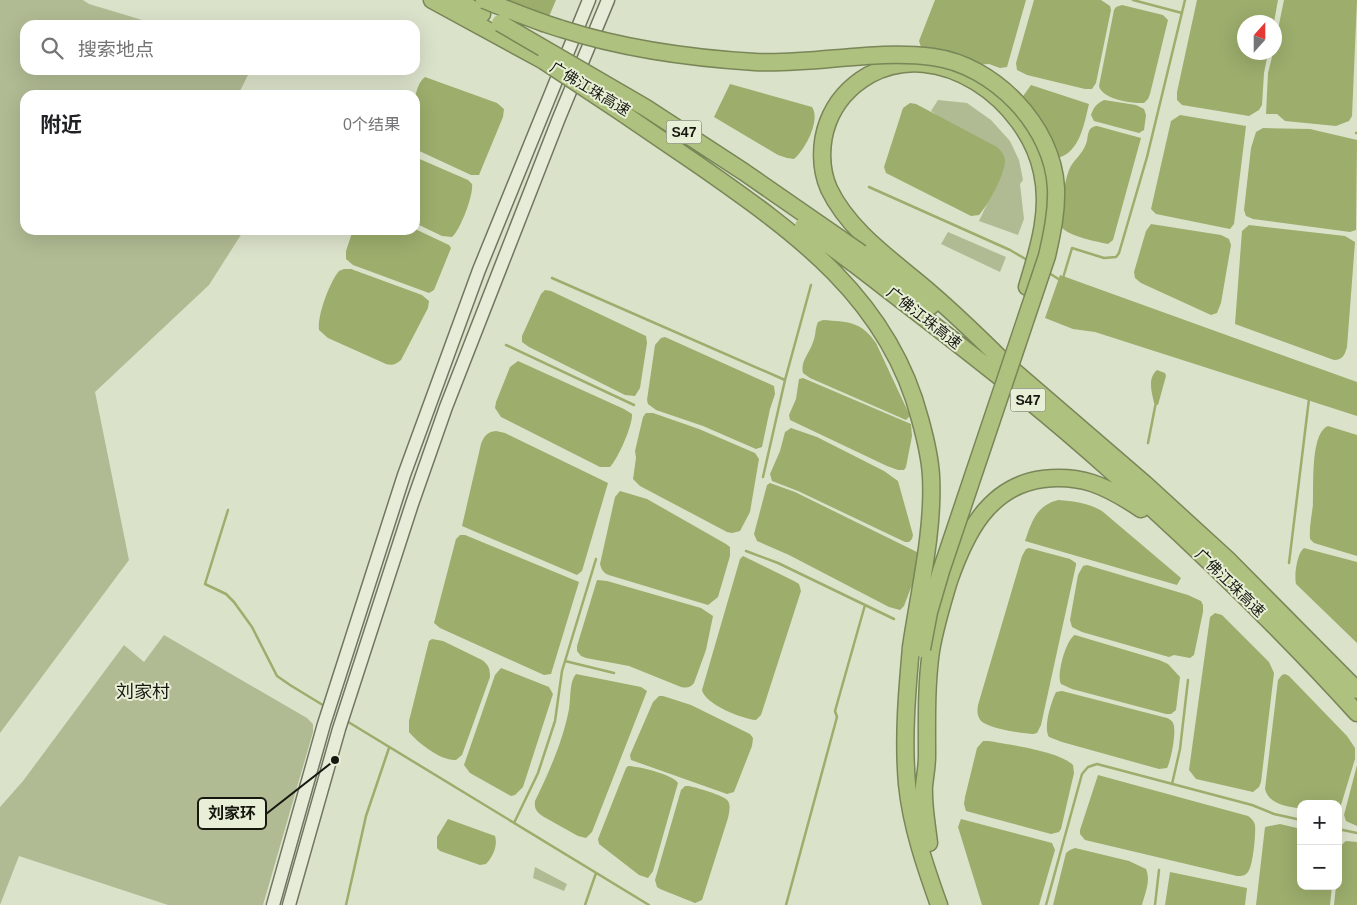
<!DOCTYPE html>
<html lang="zh">
<head>
<meta charset="utf-8">
<style>
  :root { --surface:#fff; --page:#f6f6f6; --text:#202124; --muted:#757577; --line:#e0e0e0 }
  body { margin:0; font-family:Helvetica,"Noto Sans SC",sans-serif; background:var(--page); color:var(--text) }
  .controls { position:absolute; right:15px; bottom:15px; display:grid; overflow:hidden; border-radius:10px; box-shadow:0 5px 20px #0002 }
  .controls button { width:45px; height:45px; display:grid; place-items:center; padding:0; border:0; border-bottom:1px solid var(--line); background:var(--surface); color:var(--text); font:25px sans-serif }
  .compass { position:absolute; left:1237px; top:15px; width:45px; height:45px; border-radius:50%; background:var(--surface); box-shadow:0 5px 20px #0002; rotate:21deg }
  .list { margin:0; padding:0; list-style:none }
  h2 { display:flex; justify-content:space-between; align-items:center; height:65px; margin:0; padding:0 20px; font-size:21px }
  h2 small { font-size:16px; font-weight:400; color:var(--muted) }
  .icon { flex:none; width:28px; height:28px; fill:none; stroke:currentColor; stroke-width:2; stroke-linecap:round; stroke-linejoin:round }
  .map { position:relative; flex:none; width:1357px; height:905px; overflow:hidden }
  .search { position:absolute; background:var(--surface); box-shadow:0 5px 20px #0002; left:20px; top:20px; width:400px; height:55px; display:flex; align-items:center; gap:12px; box-sizing:border-box; padding:0 18px; border-radius:15px; color:var(--muted); font-size:19px }
  .panel { position:absolute; background:var(--surface); box-shadow:0 5px 20px #0002; left:20px; top:90px; width:400px; height:145px; border-radius:15px }
  .map>svg:first-child { display:block }
</style>
</head>
<body>
<div class="map">
<svg width="1357" height="905" viewBox="0 0 1357 905">
  <rect width="100%" height="100%" fill="#dbe2ca"/>
  <path fill="#b0bb93" d="M0,0H83L89,4L149,22L164,25H25V70H244L248,75L238,95H25V230H244L209,285L95,392L129,560L0,733Z
    M938,100L967,103L991,120L1010,141L1019,160L1023,180L1020,184L1024,219L1018,235L979,221L1003,170L931,111Z
    M948,232L1006,257L1000,272L941,244Z
    M164,635L307,718L313,724V732L263,905H168L19,856L0,905V807L23,781L124,645L144,662Z
    M535,867L567,884L564,891L533,878Z"/>
  <path fill="#9cad6c" d="M475,0H556L542,33Z
    M935,0H1026L1007,67L1000,68L989,64L970,65L926,52L921,47L919,41Z
    M1034,0H1101L1110,6L1111,10L1096,83L1092,89H1085L1027,75L1017,70L1016,63Z
    M1197,0H1278L1274,22H1244V52L1268,53L1264,73L1262,105L1259,110L1249,116L1182,105L1177,100V92Z
    M1284,0H1357L1352,116L1349,121L1336,126L1285,121L1277,114H1266L1268,73L1273,53L1274,52L1275,44Z
    M1122,5L1163,15L1168,20L1150,94L1148,99L1144,103C1132,104 1102,99 1099,86L1114,10L1116,7Z
    M425,77L497,103L504,109L503,117L479,175H471L415,149C415,130 409,89 425,77Z
    M730,84L812,107C821,120 805,150 794,159L787,158L778,155L714,117Z
    M1031,85L1089,104C1084,124 1080,152 1058,158L1016,106Z
    M1104,100L1136,105L1144,109L1146,115L1144,130L1139,133L1094,121L1091,115C1094,107 1096,104 1104,100Z
    M910,103L916,104L997,147C1001,151 1005,155 1005,161C1005,174 988,205 979,215L971,216L886,173L884,167L903,108Z
    M1180,115L1246,126L1234,224L1230,229L1156,214L1151,209L1171,121Z
    M1097,126L1141,138L1113,240L1108,244C1097,242 1064,235 1060,225C1062,209 1063,185 1069,170C1073,160 1082,155 1086,144C1089,137 1086,127 1097,126Z
    M1263,128L1310,129L1357,140L1356,230L1350,232L1253,219L1246,216L1244,210L1251,148L1256,132Z
    M415,157L468,180L472,184C474,194 460,231 452,237L442,236L415,223Z
    M1151,224L1221,235L1229,239L1231,245L1221,303L1217,313L1211,315L1141,283L1135,278L1134,272L1146,231Z
    M1249,225L1345,236L1355,242L1347,347C1345,354 1343,360 1334,360L1235,324L1242,231Z
    M415,229L449,245L451,248L434,290L429,293L353,265L346,259V251L353,230Z
    M344,269H351L422,295L429,301L428,308L401,360C396,364 393,366 386,364L328,338L319,330C317,316 330,281 339,271Z
    M1060,275L1357,382V416L1095,332L1073,329L1045,318Z
    M545,290L551,291L646,336L647,343L640,388L635,396L625,395L529,347L522,342V336L541,294Z
    M823,320C848,322 861,321 876,343L910,416L906,420L810,378L803,373C800,361 810,353 813,342C816,335 815,328 818,322Z
    M665,337L774,386L775,394L770,409L762,447L756,449L749,446L703,426L656,410L648,404L647,400L655,345L661,338Z
    M518,361L624,409L632,414C633,425 618,459 610,467H600L501,417L495,408L496,402L510,367Z
    M1157,370L1165,373L1166,376L1158,405L1154,403C1152,392 1147,379 1157,370Z
    M803,378L911,424L912,436L906,467L904,470H898L887,466L790,420L789,415L796,399L799,379Z
    M646,413H653L699,429L755,453L759,459L750,512L740,531L732,533L727,532L640,486L633,479L636,458L635,451L643,417Z
    M1328,426L1357,435V556L1314,543L1310,539C1309,527 1312,515 1313,504C1314,488 1310,433 1328,426Z
    M791,428L817,437L884,471L898,481L913,535L912,539L909,542H905L798,491L772,481L770,474L780,451L785,432Z
    M496,431L505,433L608,483L582,571L577,575L462,526L481,444C484,436 487,432 496,431Z
    M770,483L795,492L919,553L921,561L904,606L900,610L889,607L789,555L757,541L754,534L767,485Z
    M620,491L647,499L726,544L730,547V556L718,597L708,605L612,576C605,574 602,572 600,564L615,497Z
    M1058,500C1074,501 1088,503 1102,511L1181,578L1177,585L1025,541C1032,521 1036,506 1058,500Z
    M460,535H465L579,582L551,674L544,675L440,628L434,623L456,539Z
    M1029,548L1070,559L1076,563V565L1041,725L1037,733L1033,734C1021,733 990,729 981,721C977,716 977,711 978,705L1022,556L1026,549Z
    M1304,548L1357,562V643L1296,584C1294,575 1297,553 1304,548Z
    M743,556L794,581L799,584L801,591L761,715L756,720C742,719 705,704 702,690L740,559Z
    M1087,565L1188,595L1201,601L1203,605V612L1194,655L1190,658L1174,655L1169,657L1082,632L1072,627L1070,620L1078,575L1083,566Z
    M597,580L607,581L701,608L713,616L706,650L694,683C690,688 687,688 681,687L629,666L586,658L581,656L577,651V646Z
    M1215,613L1222,615L1269,662L1274,673L1261,782L1259,787L1253,792L1196,779L1189,770L1210,617Z
    M1075,635L1159,660L1168,664L1180,677L1176,710L1171,714H1166L1072,689L1061,684C1056,676 1066,639 1075,635Z
    M432,639L443,641L482,660C489,665 490,669 490,677L462,755L456,760C441,761 418,743 409,732V721L429,641Z
    M501,668L549,687L553,694L523,787L515,795L511,796L470,773L464,765L495,675Z
    M576,674L641,687L647,691L592,832L586,838L578,836L544,817C537,813 534,809 535,801C549,772 563,741 569,709C571,698 569,682 576,674Z
    M1285,674L1289,676L1347,736L1355,748V759L1338,815V804H1301V809C1287,806 1269,805 1265,789L1278,680L1282,675Z
    M1062,691L1167,718C1170,719 1172,721 1173,723C1177,731 1171,761 1167,768L1159,769L1062,742L1049,737C1043,728 1051,702 1056,692Z
    M659,696H663L691,705L750,734L753,738L752,746L734,792L727,794L631,760L630,755L653,702Z
    M983,741H989C1010,745 1059,751 1073,765L1074,773L1061,829L1059,832L1051,834L966,811L964,804L965,797L977,748Z
    M1357,765V826L1346,821L1344,815Z
    M628,766C638,766 674,775 678,783L653,871L648,878L639,875L599,844L598,839L626,768Z
    M1098,775L1248,816C1252,819 1254,821 1255,825C1256,834 1253,866 1248,872C1245,876 1242,876 1237,876L1085,840L1080,834V830Z
    M685,786H689C697,788 724,795 728,801C731,806 729,813 728,818L702,900L695,903L660,889L657,887L655,880L681,790Z
    M448,819L495,836C498,845 493,857 486,864L480,865L440,851L437,848V837Z
    M961,819L1052,843L1055,850L1039,905H982L958,827Z
    M1280,824L1301,829V886H1332L1330,905H1256L1265,827Z
    M1346,841L1357,842V905H1334L1336,886H1338C1338,873 1334,849 1346,841Z
    M1075,848L1129,861L1146,869C1151,881 1145,893 1142,905H1053L1066,853L1070,850Z
    M1170,872L1247,888L1245,905H1165Z"/>
  <g fill="none" stroke-linecap="round" stroke-linejoin="round">
    <path stroke="#9cad6c" stroke-width="2.5" d="M1133,0L1182,13
      M1356,133H1357
      M869,187L1010,250L1029,261
      M1049,273L1060,280
      M552,278L785,380
      M1063,278L1072,248L1104,258L1116,257L1119,253L1147,157L1185,0
      M506,345L634,405
      M1148,443L1156,402
      M763,477L785,380L811,285
      M228,510L205,584L226,594L234,602L252,627L277,676L290,685L326,707
      M746,551L778,563L894,619
      M1289,563L1309,399
      M565,661L614,673
      M345,720L649,905
      M1172,784L1180,749L1188,680
      M514,823L538,773L555,721L562,671L596,559
      M1338,829L1357,833
      M346,905L366,816L389,748
      M585,905L596,873
      M786,905L837,717L835,711L865,605
      M1046,905L1082,774L1088,767L1097,764L1252,805L1274,814L1301,820
      M1155,905L1159,870"/>
    <defs>
      <path id="secondary" d="M273,905L324,724L404,475L479,270L589,0
        M289,905L339,729L412,504L446,407L559,118L608,0"/>
      <path id="motorway" d="M432,0L544,61
        M456,0L482,14
        M861,253L931,306
        M853,263C940,330 1028,396 1109,469C1195,546 1279,627 1357,713
        M1000,359L1145,484L1227,559L1357,690
        M1006,364C980,338 954,313 926,289C892,260 849,231 829,189C820,169 820,143 828,122C836,101 850,86 869,75C940,36 1027,101 1042,172C1051,211 1038,250 1027,287
        M911,647C907,692 903,738 907,784C911,825 925,866 939,905
        M929,843C927,825 923,805 924,786C925,776 927,767 927,756C927,721 926,686 931,651C935,627 942,604 949,581C965,535 988,486 1043,479C1059,477 1076,478 1092,483C1110,489 1126,499 1141,509"/>
    </defs>
    <use href="#secondary" stroke="#707661" stroke-width="15"/>
    <use href="#motorway" stroke="#798658" stroke-width="19"/>
    <use href="#secondary" stroke="#e7ecd8" stroke-width="12"/>
    <use href="#motorway" stroke="#afc17e" stroke-width="16"/>
    <defs>
      <path id="motorway-bridge" d="M484,0C509,10 535,21 562,29C624,49 690,58 755,62C815,65 874,49 933,57C994,65 1053,126 1056,188C1057,211 1052,234 1047,256L941,571L929,612L922,649
        M500,23L646,108L744,172L861,253
        M544,61C596,95 648,130 700,166C796,233 889,299 920,419C925,437 930,457 931,476C934,531 919,592 911,647
        M803,226L853,263"/>
    </defs>
    <use href="#motorway-bridge" stroke="#798658" stroke-width="19" stroke-linecap="butt"/>
    <use href="#motorway-bridge" stroke="#afc17e" stroke-width="16"/>
  </g>
  <g text-anchor="middle" stroke-width="4" stroke-linejoin="round" paint-order="stroke">
    <g fill="#e8efd7" stroke="#55584c" stroke-width="1">
      <rect x="666.5" y="120.5" width="35" height="23" rx="4"/>
      <rect x="1010.5" y="388.5" width="35" height="23" rx="4"/>
    </g>
    <g font-size="14" font-weight="bold" fill="#161810">
      <text x="684" y="137">S47</text>
      <text x="1028" y="405">S47</text>
    </g>
    <g font-size="15" fill="#161810" stroke="#e8efd7">
      <text transform="translate(590 89) rotate(31)" y="5">广佛江珠高速</text>
      <text transform="translate(924 318) rotate(38)" y="5">广佛江珠高速</text>
      <text transform="translate(1230 583) rotate(44)" y="5">广佛江珠高速</text>
    </g>
    <g font-size="18" fill="#161810" stroke="#e8efd7">
      <text x="143" y="698">刘家村</text>
    </g>
  </g>
  <path fill="none" stroke="#161810" stroke-width="2" d="M335 760L266 814"/>
  <circle fill="#161810" stroke="#e8efd7" stroke-width="2" cx="335" cy="760" r="5"/>
  <rect fill="#e8efd7" stroke="#161810" stroke-width="2" x="198" y="798" width="68" height="31" rx="5"/>
  <g font-size="16" text-anchor="middle" font-weight="bold" fill="#161810">
    <text x="232" y="819">刘家环</text>
  </g>
</svg>
<div class="controls">
<button>+</button>
<button>−</button>
</div>
<svg class="compass" viewBox="-18 -18 36 36"><path d="M0-13l5 13h-10z" fill="#e53935"/><path d="M0 13l5-13h-10z" fill="#757577"/></svg>
<div class="search"><svg class="icon" aria-label="search" viewBox="0 0 24 24"><circle cx="10" cy="10" r="6"/><path d="M15 15l6 6"/></svg>搜索地点</div>
<section class="panel">
<h2>附近<small>0个结果</small></h2>
<ul class="list">
</ul>
</section>
</div>
</body>
</html>
